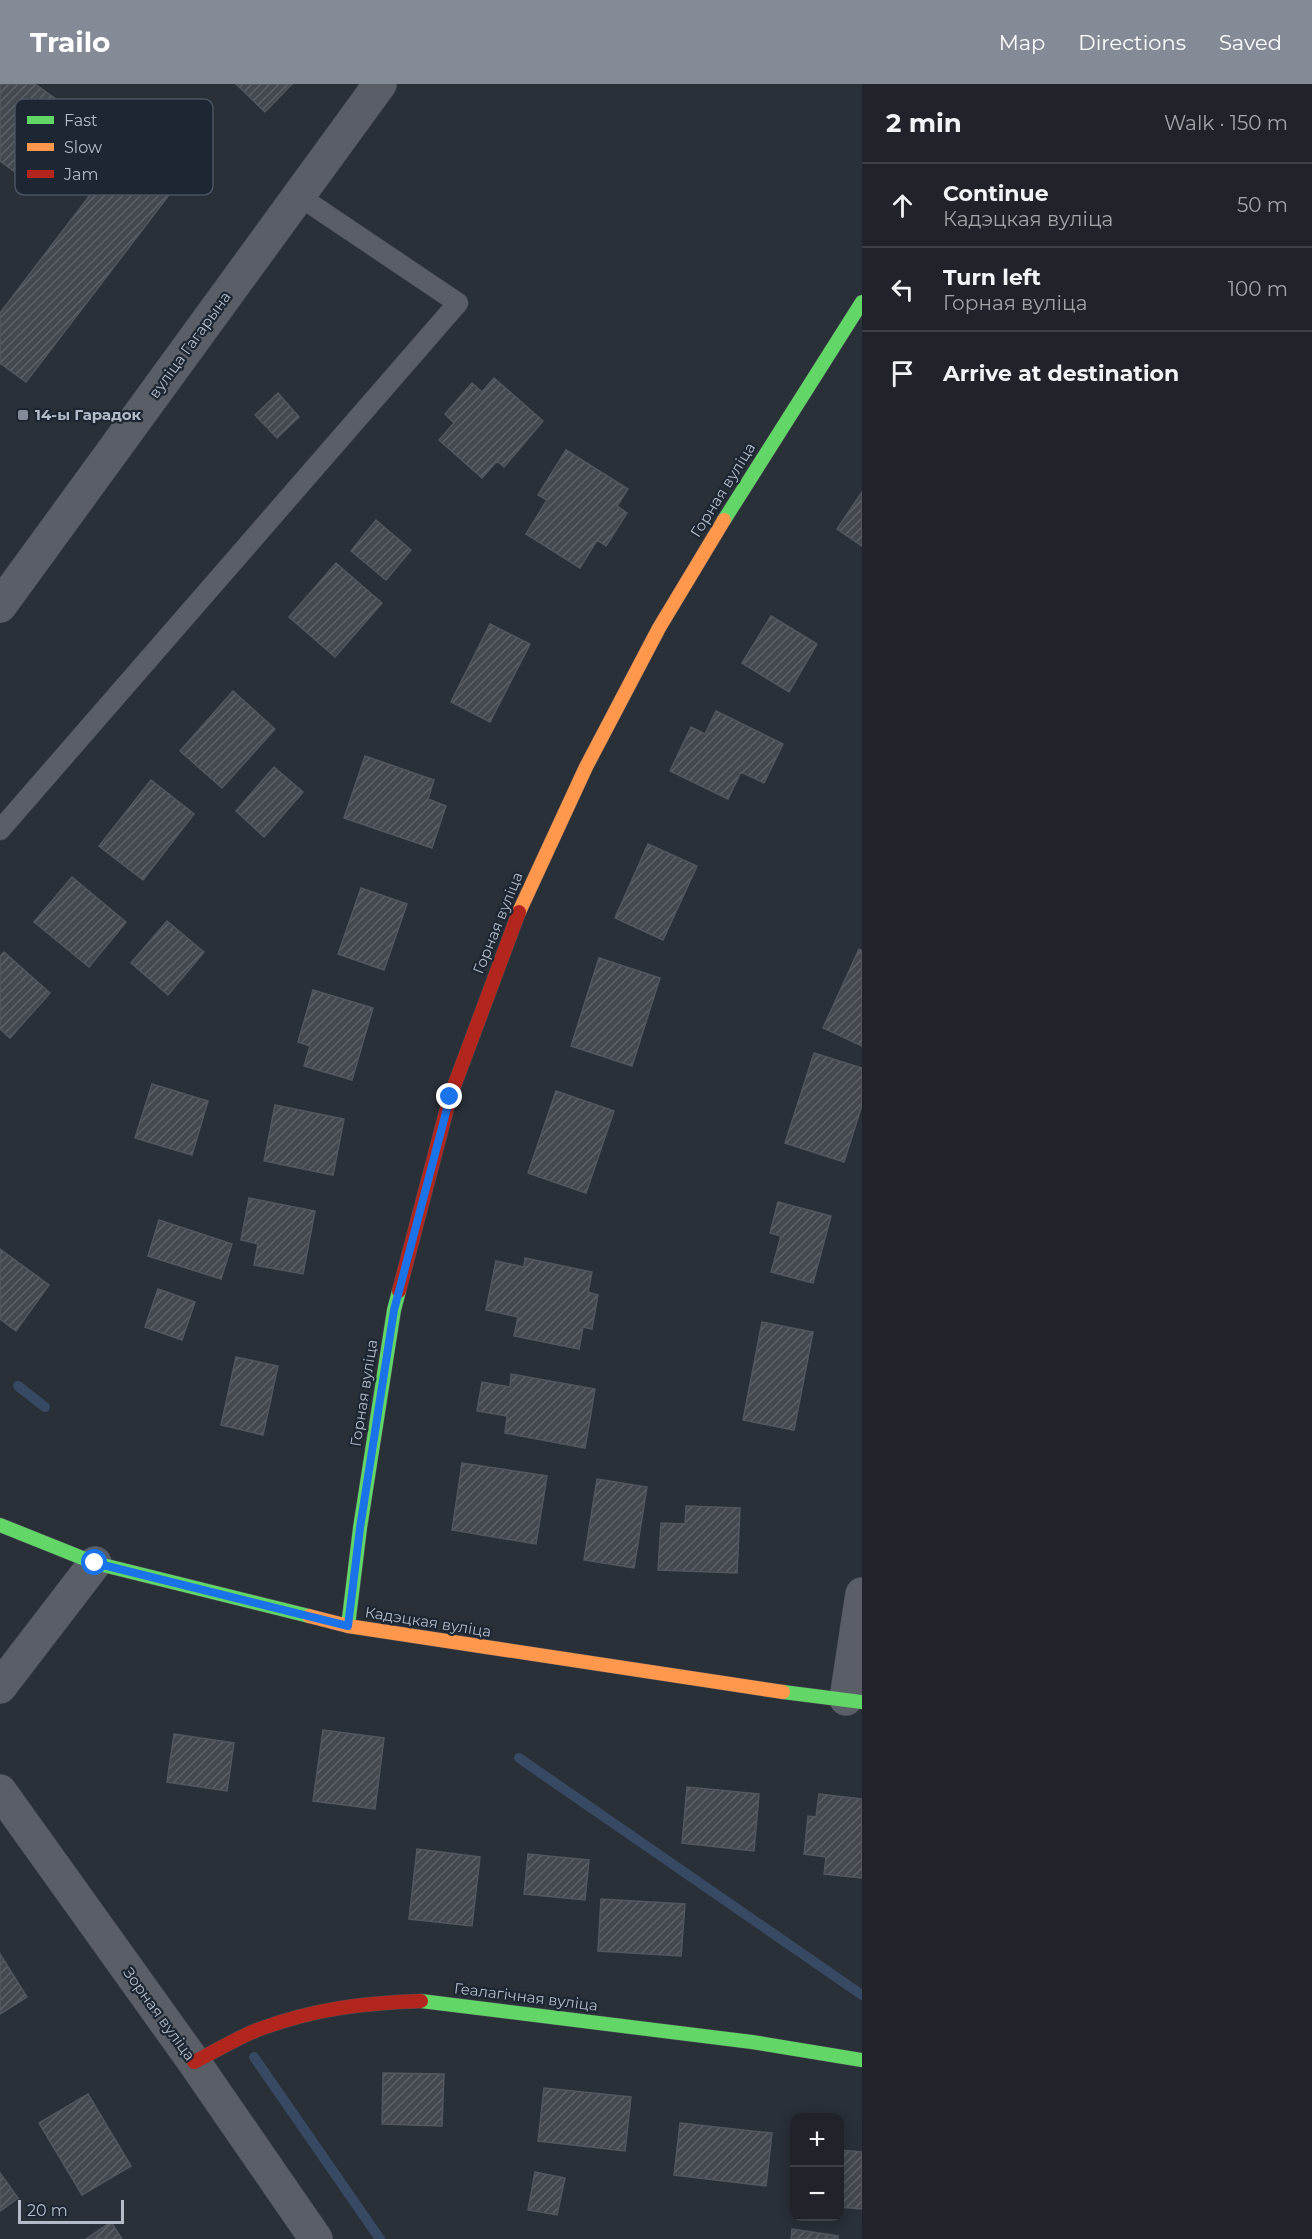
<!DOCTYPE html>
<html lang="en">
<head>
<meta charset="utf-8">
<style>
  :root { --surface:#20242a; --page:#2d3036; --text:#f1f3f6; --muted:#a2a4a8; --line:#3d4147; --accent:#848b96 }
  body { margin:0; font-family:Montserrat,sans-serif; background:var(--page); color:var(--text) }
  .controls { position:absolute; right:18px; bottom:18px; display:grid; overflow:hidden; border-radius:12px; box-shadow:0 3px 15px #0003 }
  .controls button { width:54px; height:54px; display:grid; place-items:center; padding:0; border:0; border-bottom:2px solid var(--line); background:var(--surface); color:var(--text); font:30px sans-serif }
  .scale { position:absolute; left:18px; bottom:15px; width:106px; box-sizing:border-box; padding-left:6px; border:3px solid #b4bcc9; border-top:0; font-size:16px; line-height:21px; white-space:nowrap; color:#b4bcc9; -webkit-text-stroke:4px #1d2633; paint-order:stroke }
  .stop { position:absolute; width:18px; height:18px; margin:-14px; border:4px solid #1a73e8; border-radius:50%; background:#fff }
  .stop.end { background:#1a73e8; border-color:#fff; box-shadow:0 2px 6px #0008 }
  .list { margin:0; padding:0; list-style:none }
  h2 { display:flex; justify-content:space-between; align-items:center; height:78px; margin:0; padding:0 24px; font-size:26px }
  h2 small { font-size:20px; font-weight:400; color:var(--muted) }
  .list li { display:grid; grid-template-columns:39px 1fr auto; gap:18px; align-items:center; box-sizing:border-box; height:84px; padding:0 24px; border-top:2px solid var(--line) }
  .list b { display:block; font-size:22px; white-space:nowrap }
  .list p { margin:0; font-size:20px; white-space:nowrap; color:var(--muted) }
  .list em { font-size:20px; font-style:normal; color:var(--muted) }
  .icon { flex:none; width:33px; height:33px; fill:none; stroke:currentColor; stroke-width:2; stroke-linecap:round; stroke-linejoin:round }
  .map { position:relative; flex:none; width:862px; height:2155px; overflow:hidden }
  header { display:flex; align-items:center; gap:36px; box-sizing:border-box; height:84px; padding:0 30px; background:var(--accent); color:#fff }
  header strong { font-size:28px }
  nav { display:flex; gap:33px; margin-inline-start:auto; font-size:21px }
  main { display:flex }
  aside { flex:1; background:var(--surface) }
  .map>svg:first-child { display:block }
</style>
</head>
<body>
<header>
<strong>Trailo</strong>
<nav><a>Map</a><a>Directions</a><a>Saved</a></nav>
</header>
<main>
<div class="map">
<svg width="862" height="2155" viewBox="0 0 862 2155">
  <defs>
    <pattern id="building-hatch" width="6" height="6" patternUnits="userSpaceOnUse" patternTransform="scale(1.5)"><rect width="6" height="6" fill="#444950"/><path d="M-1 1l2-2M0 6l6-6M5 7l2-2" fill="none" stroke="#5d6168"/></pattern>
  </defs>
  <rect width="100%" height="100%" fill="#2a3038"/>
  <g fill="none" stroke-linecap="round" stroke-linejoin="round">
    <path stroke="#384963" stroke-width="10" d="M18,1302L45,1323
      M519,1674L862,1911
      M254,1973L380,2155"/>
  </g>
  <path fill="url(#building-hatch)" stroke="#52575f" stroke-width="1.5" d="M0,0H35L71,26L22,93L0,77Z
    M236,0H292L265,28Z
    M119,73L169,111L26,298L0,279V229Z
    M494,294L543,337L504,383L497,377L482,394L439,356L454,339L445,330L472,299L482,308Z
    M278,309L299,333L277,354L255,331Z
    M566,366L628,405L617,422L627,429L606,462L597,456L580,484L526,450L547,416L538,411Z
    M862,408V462L837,445Z
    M376,436L411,466L386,496L351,467Z
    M336,479L382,519L335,573L289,533Z
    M771,532L817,560L789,608L742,579Z
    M490,540L530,560L490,638L451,618Z
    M233,607L275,645L222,704L180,667Z
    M716,627L783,660L764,699L741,688L728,715L670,687L691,643L705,650Z
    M365,672L434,696L428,715L446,722L432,764L344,734Z
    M274,683L303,708L264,753L236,727Z
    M151,696L194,730L143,796L99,762Z
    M648,760L697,782L663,856L615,834Z
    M72,793L126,838L89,883L34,838Z
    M361,804L407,820L384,886L338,870Z
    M167,837L204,868L168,911L131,879Z
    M859,865L862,867V962L823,944Z
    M4,868L50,909L10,954L0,945V872Z
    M599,874L660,894L632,982L571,962Z
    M313,906L373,924L352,996L304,982L310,962L298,958Z
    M814,969L862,984V1021L844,1078L785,1059Z
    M152,1000L208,1017L192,1071L135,1054Z
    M556,1007L614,1027L586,1109L528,1089Z
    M275,1021L344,1035L333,1091L264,1077Z
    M249,1114L315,1127L303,1190L254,1181L258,1160L241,1156Z
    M778,1118L831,1132L813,1199L771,1188L781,1152L770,1149Z
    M159,1136L232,1160L221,1195L148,1172Z
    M0,1165L49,1201L16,1247L0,1235Z
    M525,1174L592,1188L588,1208L598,1211L592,1245L583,1243L579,1265L514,1252L518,1233L486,1226L496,1177L524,1183Z
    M158,1205L195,1218L182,1256L145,1243Z
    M762,1238L813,1248L794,1346L743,1336Z
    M236,1273L278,1282L263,1351L221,1341Z
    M511,1290L595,1305L585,1364L505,1349L507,1332L477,1327L482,1298L510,1303Z
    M462,1379L547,1392L536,1460L452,1446Z
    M597,1395L647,1403L634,1484L584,1476Z
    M686,1422L740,1424L737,1489L658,1486L661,1439L685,1440Z
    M323,1646L384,1654L375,1725L313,1717Z
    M174,1650L234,1659L227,1707L167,1698Z
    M687,1703L759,1710L754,1767L682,1759Z
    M819,1710L862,1715V1794L824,1790L826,1773L804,1770L808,1732L816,1733Z
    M417,1765L480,1773L472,1842L409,1835Z
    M528,1770L589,1776L585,1816L524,1810Z
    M601,1815L685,1820L681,1872L598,1867Z
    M0,1870L27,1913L0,1930Z
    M383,1989L444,1990L442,2042L382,2040Z
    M544,2004L631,2013L625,2067L538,2057Z
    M88,2010L131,2082L82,2111L39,2039Z
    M680,2039L772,2049L766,2102L674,2091Z
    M840,2066L862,2068V2125L840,2123Z
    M535,2088L565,2094L557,2131L528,2126Z
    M0,2089L18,2114L0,2127Z
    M111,2138L122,2155H86Z
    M792,2145L838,2152V2155H791Z"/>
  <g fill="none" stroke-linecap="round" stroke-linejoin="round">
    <defs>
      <path id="lane" d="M0,746L458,219L299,112"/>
      <path id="street" d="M0,522L380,0
        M0,1603L95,1479
        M846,1615L862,1510
        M0,1707L194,1978L316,2155"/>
      <path id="fast" d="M724,436L862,218
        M0,1441L95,1479L309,1532
        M348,1542L360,1444L394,1226L399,1207
        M783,1608L862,1618
        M421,1917L752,1958L862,1976"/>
      <path id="slow" d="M519,828L586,683L659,544L724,436
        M309,1532L348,1542L783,1608"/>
      <path id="jam" d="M399,1207L450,1013L519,828
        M194,1978C214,1968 235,1955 257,1946C313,1925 362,1919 421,1917"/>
    </defs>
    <use href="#lane" stroke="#484c53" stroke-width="21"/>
    <use href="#street" stroke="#484c53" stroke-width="34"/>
    <use href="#fast" stroke="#484c53" stroke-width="15"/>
    <use href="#slow" stroke="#484c53" stroke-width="15"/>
    <use href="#jam" stroke="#484c53" stroke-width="15"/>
    <use href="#lane" stroke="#5a5e66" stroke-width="20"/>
    <use href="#street" stroke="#5a5e66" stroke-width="33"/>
    <use href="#fast" stroke="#63d668" stroke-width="14"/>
    <use href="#slow" stroke="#ff974d" stroke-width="14"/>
    <use href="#jam" stroke="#b3261e" stroke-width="14"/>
  </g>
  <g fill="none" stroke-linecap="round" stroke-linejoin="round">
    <path stroke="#1a73e8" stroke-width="8" d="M95,1479L348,1542L360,1444L394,1226L450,1013"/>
  </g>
  <rect fill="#848b96" stroke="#1d2633" stroke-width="2" x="17" y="325" width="12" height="12" rx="3"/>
  <g text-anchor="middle" stroke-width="4.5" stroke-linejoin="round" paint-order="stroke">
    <g font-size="15" fill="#b4bcc9" stroke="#1d2633">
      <text transform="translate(190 261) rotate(-54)" y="5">вуліца Гагарына</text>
      <text transform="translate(723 406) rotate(-58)" y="5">Горная вуліца</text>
      <text transform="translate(498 839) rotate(-68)" y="5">Горная вуліца</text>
      <text transform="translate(364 1309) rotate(-81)" y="5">Горная вуліца</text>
      <text transform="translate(428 1538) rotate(9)" y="5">Кадэцкая вуліца</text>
      <text transform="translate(526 1913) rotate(7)" y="5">Геалагічная вуліца</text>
      <text transform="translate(159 1930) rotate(54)" y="5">Зорная вуліца</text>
    </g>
    <g font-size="15" font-weight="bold" fill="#b4bcc9" stroke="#1d2633" text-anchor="start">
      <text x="35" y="336">14-ы Гарадок</text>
    </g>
  </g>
  <rect x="15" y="15" width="198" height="96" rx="9" fill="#1d2633" stroke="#4a5360" stroke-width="1.5"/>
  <rect x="27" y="32" width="27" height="8" fill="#63d668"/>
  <rect x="27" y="59" width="27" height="8" fill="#ff974d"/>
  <rect x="27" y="86" width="27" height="8" fill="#b3261e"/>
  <g font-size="16" fill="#b4bcc9">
    <text x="64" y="42">Fast</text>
    <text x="64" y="69">Slow</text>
    <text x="64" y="96">Jam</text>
  </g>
</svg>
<div class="controls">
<button>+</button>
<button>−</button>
</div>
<div class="scale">20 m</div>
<div class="stop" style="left:95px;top:1479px"></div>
<div class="stop end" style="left:450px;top:1013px"></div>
</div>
<aside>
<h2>2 min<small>Walk · 150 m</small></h2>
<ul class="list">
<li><svg class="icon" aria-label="ahead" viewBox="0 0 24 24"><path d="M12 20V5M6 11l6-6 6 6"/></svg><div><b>Continue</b><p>Кадэцкая вуліца</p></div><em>50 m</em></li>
<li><svg class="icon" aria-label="left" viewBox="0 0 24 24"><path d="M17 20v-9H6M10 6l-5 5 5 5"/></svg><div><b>Turn left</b><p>Горная вуліца</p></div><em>100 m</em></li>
<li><svg class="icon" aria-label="arrive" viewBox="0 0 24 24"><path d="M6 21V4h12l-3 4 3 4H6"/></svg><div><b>Arrive at destination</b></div></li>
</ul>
</aside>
</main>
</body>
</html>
